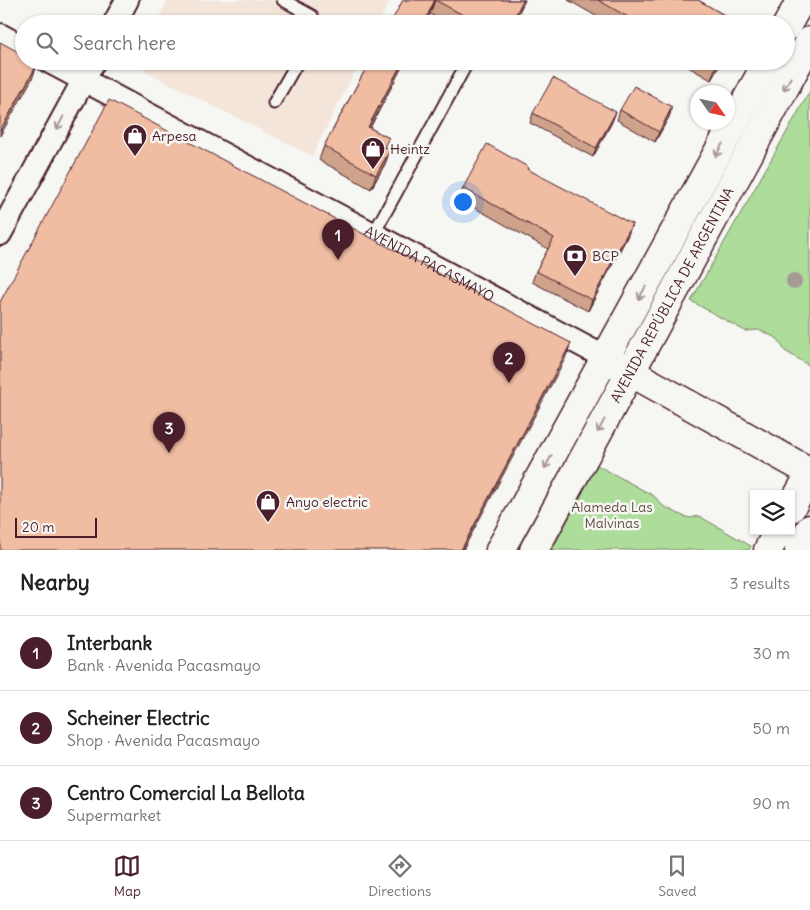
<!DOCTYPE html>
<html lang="en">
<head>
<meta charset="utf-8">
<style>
  :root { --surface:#fff; --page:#f6f6f6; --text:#202124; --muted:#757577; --line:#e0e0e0; --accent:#4a1f2b }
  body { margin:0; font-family:Delius,sans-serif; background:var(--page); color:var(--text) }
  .controls { position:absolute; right:15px; bottom:15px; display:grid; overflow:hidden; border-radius:0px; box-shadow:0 1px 4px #0004 }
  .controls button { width:45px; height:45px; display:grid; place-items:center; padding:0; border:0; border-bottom:1px solid var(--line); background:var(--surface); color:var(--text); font:25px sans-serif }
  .compass { position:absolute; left:690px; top:85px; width:45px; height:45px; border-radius:50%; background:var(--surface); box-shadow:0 1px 4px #0004; rotate:124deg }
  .scale { position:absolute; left:15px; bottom:12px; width:82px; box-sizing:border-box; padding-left:5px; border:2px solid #4a1f2b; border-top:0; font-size:14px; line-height:18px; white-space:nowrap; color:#4a1f2b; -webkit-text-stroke:4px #f6f6f2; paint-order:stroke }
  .you { position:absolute; left:462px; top:201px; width:18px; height:18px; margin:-12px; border:4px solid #fff; border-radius:50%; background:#1a73e8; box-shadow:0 0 0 8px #1a73e833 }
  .badge { display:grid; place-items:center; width:32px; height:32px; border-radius:50%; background:var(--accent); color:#fff; font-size:16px; font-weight:700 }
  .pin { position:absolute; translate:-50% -41px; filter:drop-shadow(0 1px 2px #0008) }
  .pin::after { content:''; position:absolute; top:26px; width:18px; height:15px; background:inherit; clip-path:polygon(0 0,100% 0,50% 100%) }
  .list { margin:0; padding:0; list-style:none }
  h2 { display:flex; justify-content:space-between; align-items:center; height:65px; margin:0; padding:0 20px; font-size:21px }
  h2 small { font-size:16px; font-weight:400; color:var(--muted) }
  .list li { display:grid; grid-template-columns:32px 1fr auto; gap:15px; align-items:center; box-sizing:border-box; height:75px; padding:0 20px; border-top:1px solid var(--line) }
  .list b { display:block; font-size:19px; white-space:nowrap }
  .list p { margin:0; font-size:16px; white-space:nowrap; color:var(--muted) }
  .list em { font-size:16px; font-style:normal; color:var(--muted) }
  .icon { flex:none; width:28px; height:28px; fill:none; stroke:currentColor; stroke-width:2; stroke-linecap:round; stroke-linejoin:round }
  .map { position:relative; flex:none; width:810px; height:550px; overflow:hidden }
  .search { position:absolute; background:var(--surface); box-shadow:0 1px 4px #0004; left:15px; right:15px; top:15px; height:55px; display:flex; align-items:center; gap:12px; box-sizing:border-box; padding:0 18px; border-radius:28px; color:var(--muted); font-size:19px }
  .sheet { height:290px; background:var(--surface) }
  nav { display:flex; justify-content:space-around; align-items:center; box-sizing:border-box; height:70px; border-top:1px solid var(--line); background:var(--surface); font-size:14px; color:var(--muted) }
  nav a { display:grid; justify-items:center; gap:2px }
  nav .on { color:var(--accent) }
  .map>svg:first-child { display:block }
</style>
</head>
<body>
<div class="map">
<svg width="810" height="550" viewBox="0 0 810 550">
  <rect width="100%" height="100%" fill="#f6f6f2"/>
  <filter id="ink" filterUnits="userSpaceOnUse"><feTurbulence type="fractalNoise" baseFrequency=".02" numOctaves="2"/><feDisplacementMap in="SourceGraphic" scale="10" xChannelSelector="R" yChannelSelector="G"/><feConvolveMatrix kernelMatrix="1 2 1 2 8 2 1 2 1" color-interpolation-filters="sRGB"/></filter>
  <g filter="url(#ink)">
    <path fill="#f4e5da" d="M168,0H385L389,2L378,24H156Z
      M142,61H360L312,156L145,71Z"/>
    <path fill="#addc9b" stroke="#7c7e63" d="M810,91V366L785,351L778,339L760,330L745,331L691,301Z
      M597,465L654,496L663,506L683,516L690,518L699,516L751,546L749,550H552Z"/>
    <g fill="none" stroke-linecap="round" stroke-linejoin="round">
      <defs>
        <path id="lane" d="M283,0L312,16L316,24
          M274,103L298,61
          M373,235L468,61"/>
        <g id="street">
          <path d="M114,24L127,0"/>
          <path d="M0,35L24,48"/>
          <path id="s1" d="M48,61L606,358"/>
          <path d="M0,234L94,61"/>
        </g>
        <g id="secondary">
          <path d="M786,27L801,0"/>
          <path d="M614,363L810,472"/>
          <path d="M791,508L810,474"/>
          <path d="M500,550L768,61"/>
          <path id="s2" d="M534,550L810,41"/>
          <path d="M768,550L778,531"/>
          <path d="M799,550L810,529"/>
        </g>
      </defs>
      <use href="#lane" stroke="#4a1f2b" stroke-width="15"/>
      <use href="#street" stroke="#4a1f2b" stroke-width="26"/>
      <use href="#secondary" stroke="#4a1f2b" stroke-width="31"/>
      <use href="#lane" stroke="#f6f6f2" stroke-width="11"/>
      <use href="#street" stroke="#f6f6f2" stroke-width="22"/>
      <use href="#secondary" stroke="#f6f6f2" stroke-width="28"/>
    </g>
    <circle fill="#a59a94" cx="794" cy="281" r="8"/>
    <path fill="#cea28b" stroke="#4a1f2b" d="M403,0H525L513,24H449Z
      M568,0H698L740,24H610Z
      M370,61H405L370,128L389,138L385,148L390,150L385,164L371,189L319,160L324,146Z
      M678,61H722L711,80Z
      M672,107L669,117L655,142L617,120L620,110Z
      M533,113L612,122L593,157L530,123Z
      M528,169L628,235L588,311L532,282L536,271L548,249L459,199L463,188Z"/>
    <path fill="#a88471" stroke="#4a1f2b" d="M435,0L430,14L425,24H423Z
      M523,0H525L513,24H511Z
      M403,61H405L363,141L368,127Z
      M719,61H722L711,80L716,66Z
      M38,63L32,79L0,136V131Z
      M672,107L669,117L655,142L659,132Z
      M616,112L612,122L593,157L596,148Z
      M390,150L385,164L371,189L376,175Z
      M632,224L628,235L588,311L592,300Z
      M571,343L565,359L463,550H461Z"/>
    <path fill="#f0bca2" stroke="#4a1f2b" d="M403,0H523L511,24H480L435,0L423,24H390Z
      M598,0H698L740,24H640Z
      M0,42L24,55V61H35L38,63L0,131Z
      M370,61H403L368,127L389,138L384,147L390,150L376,175L324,146Z
      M708,61H719L716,66Z
      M553,78L616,112L596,148L533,113Z
      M634,86L672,107L659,132L620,110Z
      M109,100L571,343L461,550H0V302Z
      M487,144L528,167L527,169L632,224L592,300L536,271L554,238L463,188Z"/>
    <defs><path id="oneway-shaft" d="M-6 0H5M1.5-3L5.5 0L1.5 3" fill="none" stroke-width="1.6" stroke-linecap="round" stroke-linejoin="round" transform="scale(1.25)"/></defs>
    <g stroke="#a99598">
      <use href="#oneway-shaft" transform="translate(787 84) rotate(119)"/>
      <use href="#oneway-shaft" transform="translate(60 123) rotate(118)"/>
      <use href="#oneway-shaft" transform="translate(719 150) rotate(119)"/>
      <use href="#oneway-shaft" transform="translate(642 293) rotate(119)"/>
      <use href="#oneway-shaft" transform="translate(601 426) rotate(118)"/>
      <use href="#oneway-shaft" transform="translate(548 462) rotate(119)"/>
    </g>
  </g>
  <defs>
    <symbol id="shop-pin" viewBox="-11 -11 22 30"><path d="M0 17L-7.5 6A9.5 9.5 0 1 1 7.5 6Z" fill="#4a1f2b" stroke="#f6f6f2"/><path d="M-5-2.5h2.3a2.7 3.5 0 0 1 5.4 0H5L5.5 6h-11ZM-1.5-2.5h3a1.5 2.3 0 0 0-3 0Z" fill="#fff"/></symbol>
    <symbol id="bank-pin" viewBox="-11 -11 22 30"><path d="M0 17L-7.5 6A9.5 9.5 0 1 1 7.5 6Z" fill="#4a1f2b" stroke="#f6f6f2"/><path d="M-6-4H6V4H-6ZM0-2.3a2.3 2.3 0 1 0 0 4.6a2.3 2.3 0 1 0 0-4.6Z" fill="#fff"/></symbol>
  </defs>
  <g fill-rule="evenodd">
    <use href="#shop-pin" x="121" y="122" width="28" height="38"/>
    <use href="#shop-pin" x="359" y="135" width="28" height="38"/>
    <use href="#bank-pin" x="561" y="242" width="28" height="38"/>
    <use href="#shop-pin" x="254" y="488" width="28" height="38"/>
  </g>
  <g text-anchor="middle" stroke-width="5" stroke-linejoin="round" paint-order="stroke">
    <g font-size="14" fill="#4a1f2b" stroke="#f6f6f2" text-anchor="start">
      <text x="152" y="141">Arpesa</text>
      <text x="390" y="154">Heintz</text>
      <text x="592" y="261">BCP</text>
      <text x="286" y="507">Anyo electric</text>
    </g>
    <g font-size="14" fill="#4a1f2b" stroke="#f6f6f2">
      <text dy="5" stroke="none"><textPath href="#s1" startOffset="432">AVENIDA PACASMAYO</textPath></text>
      <text dy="5" stroke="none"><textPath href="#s2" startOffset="290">AVENIDA REPÚBLICA DE ARGENTINA</textPath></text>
    </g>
    <g font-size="14" fill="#634e47" stroke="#f6f6f2">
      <text x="612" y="512">Alameda Las<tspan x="612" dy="16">Malvinas</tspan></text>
    </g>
  </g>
</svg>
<div class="controls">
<button><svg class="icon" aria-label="layers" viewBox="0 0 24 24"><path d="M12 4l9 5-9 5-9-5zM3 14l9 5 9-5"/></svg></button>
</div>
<svg class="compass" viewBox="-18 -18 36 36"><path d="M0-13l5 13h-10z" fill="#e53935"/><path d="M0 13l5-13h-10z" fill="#757577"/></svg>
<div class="scale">20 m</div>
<div class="you"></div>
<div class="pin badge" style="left:338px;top:260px">1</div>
<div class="pin badge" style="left:509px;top:383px">2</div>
<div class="pin badge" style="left:169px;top:453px">3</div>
<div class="search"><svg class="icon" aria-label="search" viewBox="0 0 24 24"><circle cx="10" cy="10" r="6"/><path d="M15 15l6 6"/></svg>Search here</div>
</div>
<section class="sheet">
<h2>Nearby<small>3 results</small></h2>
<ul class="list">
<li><span class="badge">1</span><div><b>Interbank</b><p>Bank · Avenida Pacasmayo</p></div><em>30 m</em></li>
<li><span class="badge">2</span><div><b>Scheiner Electric</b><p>Shop · Avenida Pacasmayo</p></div><em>50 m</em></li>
<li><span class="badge">3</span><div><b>Centro Comercial La Bellota</b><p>Supermarket</p></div><em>90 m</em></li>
</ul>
</section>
<nav>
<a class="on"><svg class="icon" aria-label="map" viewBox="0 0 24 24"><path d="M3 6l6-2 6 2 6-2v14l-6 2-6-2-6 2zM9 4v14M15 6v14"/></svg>Map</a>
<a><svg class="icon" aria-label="directions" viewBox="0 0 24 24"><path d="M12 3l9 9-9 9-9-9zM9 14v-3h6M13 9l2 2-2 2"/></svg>Directions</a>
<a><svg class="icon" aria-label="saved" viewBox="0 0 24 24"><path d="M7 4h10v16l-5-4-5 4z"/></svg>Saved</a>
</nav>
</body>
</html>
